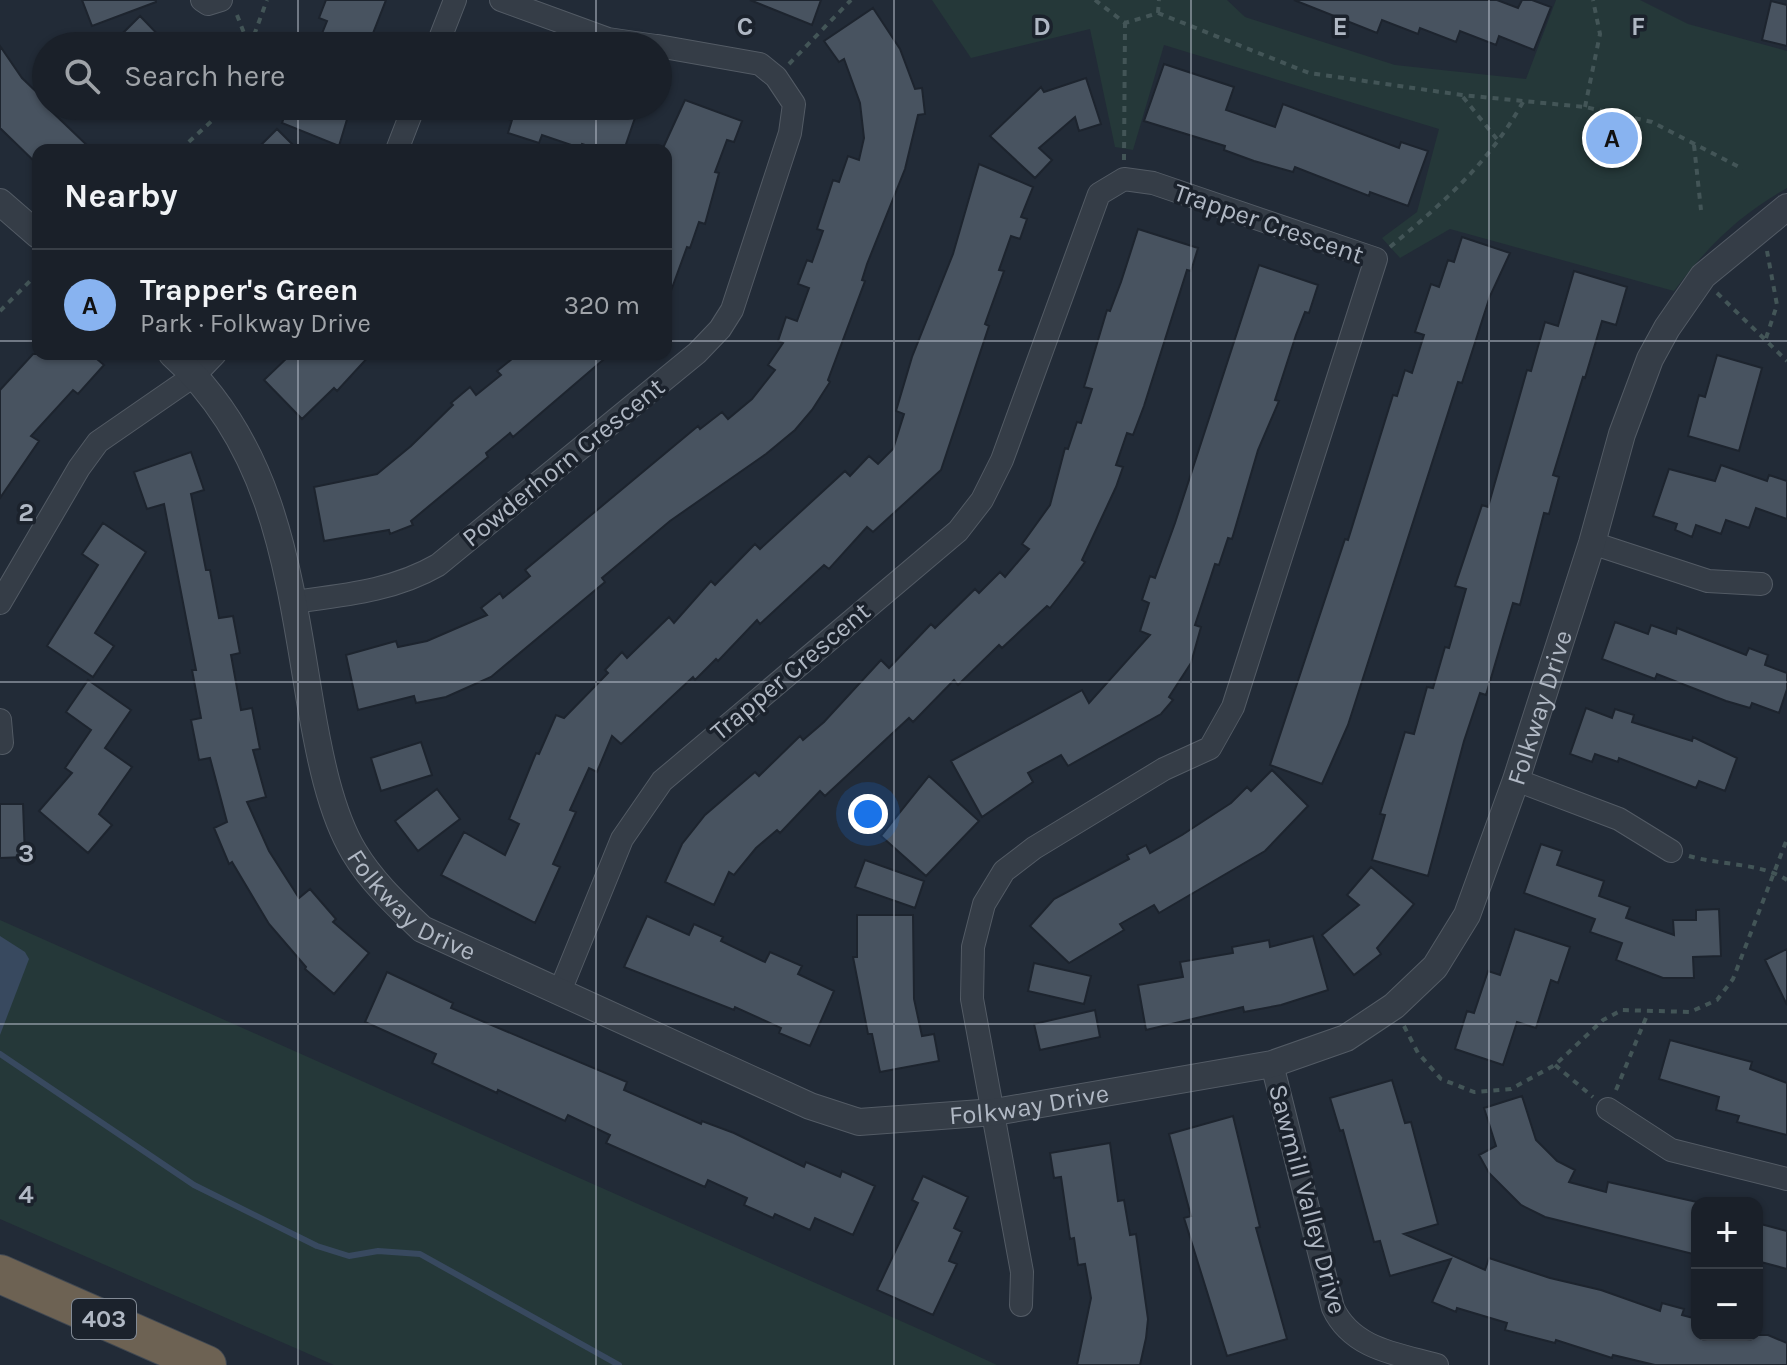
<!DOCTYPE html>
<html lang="en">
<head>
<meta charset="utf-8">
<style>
  :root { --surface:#1a2029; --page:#232831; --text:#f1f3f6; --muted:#9fa3a8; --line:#383e46; --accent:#88b3f0 }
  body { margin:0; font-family:Karla,sans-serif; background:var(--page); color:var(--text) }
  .controls { position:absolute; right:24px; bottom:24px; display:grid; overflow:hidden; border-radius:16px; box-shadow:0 2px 6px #0004 }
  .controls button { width:72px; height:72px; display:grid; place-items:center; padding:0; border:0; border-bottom:2px solid var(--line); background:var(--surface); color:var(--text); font:40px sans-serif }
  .you { position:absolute; left:868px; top:814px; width:28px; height:28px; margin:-20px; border:6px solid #fff; border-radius:50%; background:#1a73e8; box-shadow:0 0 0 12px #1a73e833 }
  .badge { display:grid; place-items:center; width:52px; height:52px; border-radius:50%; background:var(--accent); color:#111; font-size:26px; font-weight:700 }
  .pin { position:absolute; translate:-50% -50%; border:4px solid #fff; box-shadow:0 2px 8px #0006 }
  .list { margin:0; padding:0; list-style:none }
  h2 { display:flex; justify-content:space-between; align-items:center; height:104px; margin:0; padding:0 32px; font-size:34px }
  h2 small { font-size:26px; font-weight:400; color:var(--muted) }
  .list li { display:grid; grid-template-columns:52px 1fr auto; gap:24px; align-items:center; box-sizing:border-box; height:112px; padding:0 32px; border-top:2px solid var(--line) }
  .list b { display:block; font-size:30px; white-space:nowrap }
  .list p { margin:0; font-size:26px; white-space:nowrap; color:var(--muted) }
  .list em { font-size:26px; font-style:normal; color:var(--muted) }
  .icon { flex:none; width:44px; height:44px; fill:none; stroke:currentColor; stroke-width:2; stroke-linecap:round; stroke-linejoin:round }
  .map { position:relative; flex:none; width:1787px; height:1365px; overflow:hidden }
  .search { position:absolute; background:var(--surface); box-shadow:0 2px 6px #0004; left:32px; top:32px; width:640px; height:88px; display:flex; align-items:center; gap:20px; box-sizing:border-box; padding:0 28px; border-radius:44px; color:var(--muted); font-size:30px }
  .panel { position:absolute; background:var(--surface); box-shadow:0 2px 6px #0004; left:32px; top:144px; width:640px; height:216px; border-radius:16px }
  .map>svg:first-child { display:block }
</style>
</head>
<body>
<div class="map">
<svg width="1787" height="1365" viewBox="0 0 1787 1365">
  <rect width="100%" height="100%" fill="#222b37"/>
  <path fill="#253839" d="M932,0H1227L1245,17L1395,65L1526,79L1556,0H1640L1688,24L1787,51V188C1738,216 1708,246 1674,291L1450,229L1400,258L1382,238L1417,212L1439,129L1164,45L1133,150L1115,147L1090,29L971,58Z
    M0,920L930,1334L997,1365H334L0,1219Z"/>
  <path fill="#38495f" d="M0,936L25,952L29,959L0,1035Z"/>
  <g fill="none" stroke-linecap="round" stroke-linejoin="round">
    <path stroke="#38495f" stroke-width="6" d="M0,1054L194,1185L317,1246L349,1256L378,1251L420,1254L619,1365"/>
  </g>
  <path fill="#485360" stroke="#1d242e" stroke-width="2" d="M82,0H156V2L92,26Z
    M326,0H386L368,46H317L327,21L319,18Z
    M750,0H821L812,25Z
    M1294,0H1497L1518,8L1522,0H1532L1551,7L1534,50L1499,36L1496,45L1460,31L1456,42L1420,28L1418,34L1382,20L1377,33Z
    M1771,1L1787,5V46L1762,40Z
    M873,8L900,49L915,89L922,88L925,114L918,115L905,169L867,264L862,280L865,281L828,380L830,382L812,410L795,430L766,454L670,521L602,578L605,582L491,677L446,697L416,703L414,696L358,710L346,655L396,641L398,647L427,641L487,615L481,608L500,593L503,598L530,576L525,570L698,426L700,429L722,412L728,419L752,399L775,370L768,365L783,343L778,341L786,317L797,321L809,288L798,284L807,260L812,262L823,231L817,229L833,180L839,182L848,156L859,160L864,138L860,103L844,59L839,62L824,41Z
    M140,16L169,46H110Z
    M0,46L22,78L46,101V106L92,150H38V165L0,128Z
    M1164,64L1234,87L1226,110L1275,127L1283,104L1399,148L1401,142L1428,151L1408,206L1370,192L1369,196L1295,167L1293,172L1254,161L1224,150L1225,146L1144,121Z
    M1086,78L1101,124L1079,131L1075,117L1039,148L1052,160L1035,178L990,136L1041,87L1044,92Z
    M685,100L742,121L734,142L727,140L715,172L719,173L705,224L699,222L690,248L687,247L668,299L666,150L663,148Z
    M288,106H351L339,146L282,123Z
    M480,106H639L624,150H600L582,144L580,148L542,135L539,143L508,133L512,120L479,109Z
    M277,129L298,150H256Z
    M979,164L1033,187L1021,217L1027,219L1020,239L1011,236L999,270L1004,271L985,324L989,326L941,470L873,532L867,527L829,569L824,565L760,624L757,620L718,661L716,659L695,680L693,677L621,744L612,736L597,772L589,768L570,810L576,812L553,864L560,867L535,923L441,875L464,832L505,855L519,824L509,819L536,753L539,754L556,715L564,718L608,673L605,670L622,652L627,658L669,617L674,623L711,581L715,585L755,544L760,549L845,471L850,476L869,456L878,464L893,449L904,414L896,411L912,357L953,254Z
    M1138,229L1198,248L1191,271L1187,270L1144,406L1133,435L1127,433L1116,465L1123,467L1116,487L1082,560L1085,562L1069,584L1050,608L1047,606L1002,648L999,645L958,685L954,680L913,722L909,718L825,796L820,791L780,833L777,830L756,848L734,875L729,872L714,905L665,882L682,844L705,815L755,772L759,776L800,736L803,740L824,722L881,660L889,668L931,624L935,628L975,589L979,593L1000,572L1005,577L1029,549L1022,544L1050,505L1065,448L1068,449L1077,422L1081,423L1092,389L1084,387L1107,310L1110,311L1121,282Z
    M1462,237L1510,253L1490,296L1462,383L1458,382L1348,725L1322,784L1270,765L1345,539L1348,540L1393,395L1397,396L1405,370L1412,373L1424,335L1415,332L1431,284L1439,287L1448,260L1454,262Z
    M1259,265L1318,285L1309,313L1305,312L1296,335L1275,400L1279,401L1258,450L1232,539L1228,538L1219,565L1215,564L1195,625L1201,627L1191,663L1169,697L1173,700L1161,714L1068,766L1061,755L1028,773L1033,782L982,817L951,761L1082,690L1089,703L1150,635L1140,631L1149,603L1142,600L1150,576L1155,578L1175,523Z
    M1574,271L1627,287L1616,325L1602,321L1585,378L1583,377L1553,475L1559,477L1549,514L1544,513L1520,605L1513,603L1486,695L1480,693L1464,741L1428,876L1372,860L1385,815L1380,814L1405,732L1414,734L1427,687L1433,688L1445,647L1449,648L1466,589L1455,586L1482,505L1488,507L1527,370L1531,371L1545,322L1558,326Z
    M33,354H91L104,365L78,394L73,390L31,436L39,441L0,498V390Z
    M291,354H371L337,391L334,388L302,419L264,380Z
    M518,354H610L513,437L510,433L486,453L488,457L411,521L413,525L390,534L389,530L324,541L314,487L377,474L411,446L453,405L451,403L470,387L476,395L501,375L497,371Z
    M1717,355L1762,368L1739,451L1688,436L1699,395L1705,397Z
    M191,452L204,490L191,494L206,570H210L219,618L233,616L240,653L231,655L241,710L252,708L260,749L253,750L266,797L247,802L269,851L299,898L310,889L336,919L333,922L369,953L334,994L305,969L306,967L269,924L232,862L229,864L214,828L227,822L210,758L199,760L191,720L201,718L192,670H196L164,504L147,509L134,472Z
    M1721,465L1767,481L1769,475L1787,481V519L1756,508L1749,528L1726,520L1721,534L1696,525L1692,537L1675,530L1677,524L1653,516L1669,469L1715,481Z
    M103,523L146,552L95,633L114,646L93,677L47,646L98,565L82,554Z
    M1615,622L1648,634L1651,625L1676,634L1677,628L1746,655L1749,648L1768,655L1765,665L1787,673V689L1779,713L1752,703L1750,708L1726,701L1657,674L1655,679L1602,659Z
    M88,680L131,710L105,748L132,767L99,814L112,825L88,853L39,811L72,773L65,768L91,730L66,712Z
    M1586,708L1612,718L1615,709L1634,715L1632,722L1692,741L1693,737L1737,758L1725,791L1699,781L1696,788L1619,758L1618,762L1595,754L1592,762L1570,754Z
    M421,742L432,775L381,791L371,758Z
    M1272,770L1308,806L1265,851L1159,913L1154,905L1120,924L1124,930L1069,963L1030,926L1054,899L1129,859L1127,855L1146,845L1150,853L1182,835L1231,803L1247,787L1251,791Z
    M929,776L979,821L926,876L881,836Z
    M437,789L460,819L418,851L395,821Z
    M0,804H23L25,857L0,858Z
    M1541,844L1562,851L1557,865L1604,881L1599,896L1630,907L1626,918L1674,935L1673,920H1696V910L1719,909L1721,956L1693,957L1694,978H1663L1616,960L1622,943L1590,932L1595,919L1524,893Z
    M865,860L924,881L915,908L855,887Z
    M1371,867L1414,904L1377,948L1381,954L1354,975L1322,935L1359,905L1347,895Z
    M857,915H913L914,999L922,1036L934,1034L939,1061L880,1072L872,1034H868L853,957H857Z
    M647,916L689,935L694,924L723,937L721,941L765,962L770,952L802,966L798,974L834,991L810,1046L779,1033L781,1028L735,1007L734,1010L624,967Z
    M1515,929L1570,947L1558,983L1551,980L1536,1028L1517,1022L1503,1065L1455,1049L1467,1011L1474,1013L1488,971L1500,975Z
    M1313,936L1328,990L1281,1005L1244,1012L1243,1007L1146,1030L1138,985L1183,977L1180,962L1233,953L1232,947L1269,940L1270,947Z
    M1787,949V1005L1765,960Z
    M1034,963L1091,976L1084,1004L1028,991Z
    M387,972L453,1003L451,1008L627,1082L624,1090L701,1124L702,1121L734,1133L804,1167L806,1162L840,1177L842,1171L875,1186L853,1235L815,1218L810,1230L775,1214L773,1218L744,1205L747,1198L708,1180L705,1187L606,1143L610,1135L568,1115L565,1121L498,1090L497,1093L432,1063L436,1054L365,1022Z
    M1095,1010L1100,1037L1040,1050L1034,1024Z
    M1670,1040L1752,1062L1750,1069L1787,1083V1135L1737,1122L1739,1116L1716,1110L1719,1097L1659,1079Z
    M1392,1080L1405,1123L1411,1122L1438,1224L1404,1234L1485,1270L1489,1258L1550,1278L1601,1290L1660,1311L1662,1303L1684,1309L1682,1315L1697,1319V1335H1768L1787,1343V1365H1655L1613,1355L1612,1358L1556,1340L1555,1343L1505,1330L1507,1323L1457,1308L1456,1312L1432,1302L1451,1259L1390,1276L1380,1241L1374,1242L1343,1130L1340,1131L1330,1098Z
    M1522,1096L1536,1140L1557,1161L1575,1170L1569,1182L1606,1192L1608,1182L1697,1202V1255L1545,1217L1521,1205L1489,1173L1479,1155L1496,1146L1484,1108Z
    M1233,1116L1260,1227L1256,1228L1287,1339L1227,1356L1184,1218L1191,1216L1169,1134Z
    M1110,1143L1118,1201L1124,1200L1130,1235L1136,1234L1148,1319L1146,1338L1140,1365H1077L1091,1298L1085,1264L1078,1265L1074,1238L1070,1239L1061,1177L1054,1178L1050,1153Z
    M923,1176L968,1197L954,1228L962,1232L949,1261L957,1264L933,1315L877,1290L918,1203L912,1200Z
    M1757,1223L1787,1231V1269L1757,1261Z"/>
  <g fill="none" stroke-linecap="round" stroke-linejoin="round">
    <defs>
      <path id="minor" d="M202,0L208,4L221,0
        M501,0L608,39L656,46
        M437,46L455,0
        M397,150L414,106
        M1592,543L1708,581L1761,584
        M293,602C344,595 393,591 438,565L697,353L720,329L732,310L790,133L794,104L776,77L760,64L658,46
        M0,603L79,468L98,442L195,375L215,354
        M0,720L2,743
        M1516,780L1619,819L1671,851
        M560,991L622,839L662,781L958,531L982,500L1002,460L1099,194L1124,179L1153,183L1376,259L1233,707L1210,748L1164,769L1034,848L1004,871L984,904L973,947L972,999L1022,1272L1021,1305
        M1272,1064L1333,1308C1352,1349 1397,1354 1437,1365
        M1608,1109L1671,1150L1787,1179"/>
      <g id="tertiary">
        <path d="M0,202L38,235"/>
        <path id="s1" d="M172,354C276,447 289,577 311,707C319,753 330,812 354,852C372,882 397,905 422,929L810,1106L859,1122L995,1112L1272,1064L1346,1038L1394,1006L1435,967L1467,915L1516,780L1592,543L1622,434L1650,359L1667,328L1703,276L1787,207"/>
      </g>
      <path id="motorway" d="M0,1274L207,1365"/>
    </defs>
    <use href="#minor" stroke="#535b65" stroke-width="24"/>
    <use href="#tertiary" stroke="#535b65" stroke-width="28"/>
    <use href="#motorway" stroke="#404852" stroke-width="40"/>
    <path stroke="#435557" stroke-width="4" stroke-dasharray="6 6" stroke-linecap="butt" d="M1095,0L1125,23L1158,13L1309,73L1462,95L1585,107L1652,122L1743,169
      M1158,13L1159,0
      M237,15L249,46
      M250,46L267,0
      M789,64L851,0
      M1463,97L1500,143
      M1585,107L1600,34L1593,0
      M1694,145L1701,210
      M180,150L228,106
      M1124,160L1125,23
      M1390,247C1444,202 1488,164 1523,102
      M1717,293L1787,361
      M0,311L38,273
      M1766,338L1777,305L1767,251
      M1689,856C1719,865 1762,863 1787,880
      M1404,1026L1418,1053L1441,1079L1474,1092L1511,1089L1555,1065L1603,1020L1622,1010L1690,1012L1717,1000L1733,979L1787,839
      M1555,1065L1593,1097
      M1616,1090L1648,1013"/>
    <use href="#minor" stroke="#353d47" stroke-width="22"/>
    <use href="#tertiary" stroke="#353d47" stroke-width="26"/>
    <use href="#motorway" stroke="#6d6253" stroke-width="38"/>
  </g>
  <path fill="none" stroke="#b0b8c4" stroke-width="2" stroke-opacity="0.55" d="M298,0V46M596,0V46M894,0V1365M1191,0V1365M1489,0V1365M298,106V150M596,106V150M0,341H38M666,341H1787M298,354V1365M596,354V1365M0,682H1787M0,1024H1787"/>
  <g text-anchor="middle" stroke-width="7" stroke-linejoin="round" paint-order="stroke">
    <rect fill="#1b222c" stroke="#838b96" stroke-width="2" x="72" y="1299" width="64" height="40" rx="6"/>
    <g font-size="24" font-weight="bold" fill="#b0b8c4">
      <text x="104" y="1327">403</text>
    </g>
    <g font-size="26" fill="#b0b8c4" stroke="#1b222c">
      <text transform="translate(1269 223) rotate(19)" y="9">Trapper Crescent</text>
      <text transform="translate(563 462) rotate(-39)" y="9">Powderhorn Crescent</text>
      <text transform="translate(790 671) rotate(-40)" y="9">Trapper Crescent</text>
      <text dy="9" stroke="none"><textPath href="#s1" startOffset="2012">Folkway Drive</textPath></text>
      <text dy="9" stroke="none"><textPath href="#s1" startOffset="620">Folkway Drive</textPath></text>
      <text dy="9" stroke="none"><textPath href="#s1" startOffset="1292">Folkway Drive</textPath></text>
      <text transform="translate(1308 1199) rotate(75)" y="9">Sawmill Valley Drive</text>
    </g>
  </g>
  <g font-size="26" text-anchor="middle" font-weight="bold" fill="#b0b8c4" stroke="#1b222c" stroke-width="7" stroke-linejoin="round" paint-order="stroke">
    <text x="745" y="35">C</text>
    <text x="1042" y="35">D</text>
    <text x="1340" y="35">E</text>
    <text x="1638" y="35">F</text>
    <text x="26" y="521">2</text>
    <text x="26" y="862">3</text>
    <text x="26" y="1203">4</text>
  </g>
</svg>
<div class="controls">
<button>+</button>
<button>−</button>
</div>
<div class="you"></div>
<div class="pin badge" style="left:1612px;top:138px">A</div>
<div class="search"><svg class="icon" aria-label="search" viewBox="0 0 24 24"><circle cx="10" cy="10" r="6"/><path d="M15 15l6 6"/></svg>Search here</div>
<section class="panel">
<h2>Nearby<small></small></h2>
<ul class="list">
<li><span class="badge">A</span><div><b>Trapper's Green</b><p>Park · Folkway Drive</p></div><em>320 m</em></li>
</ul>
</section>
</div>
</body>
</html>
